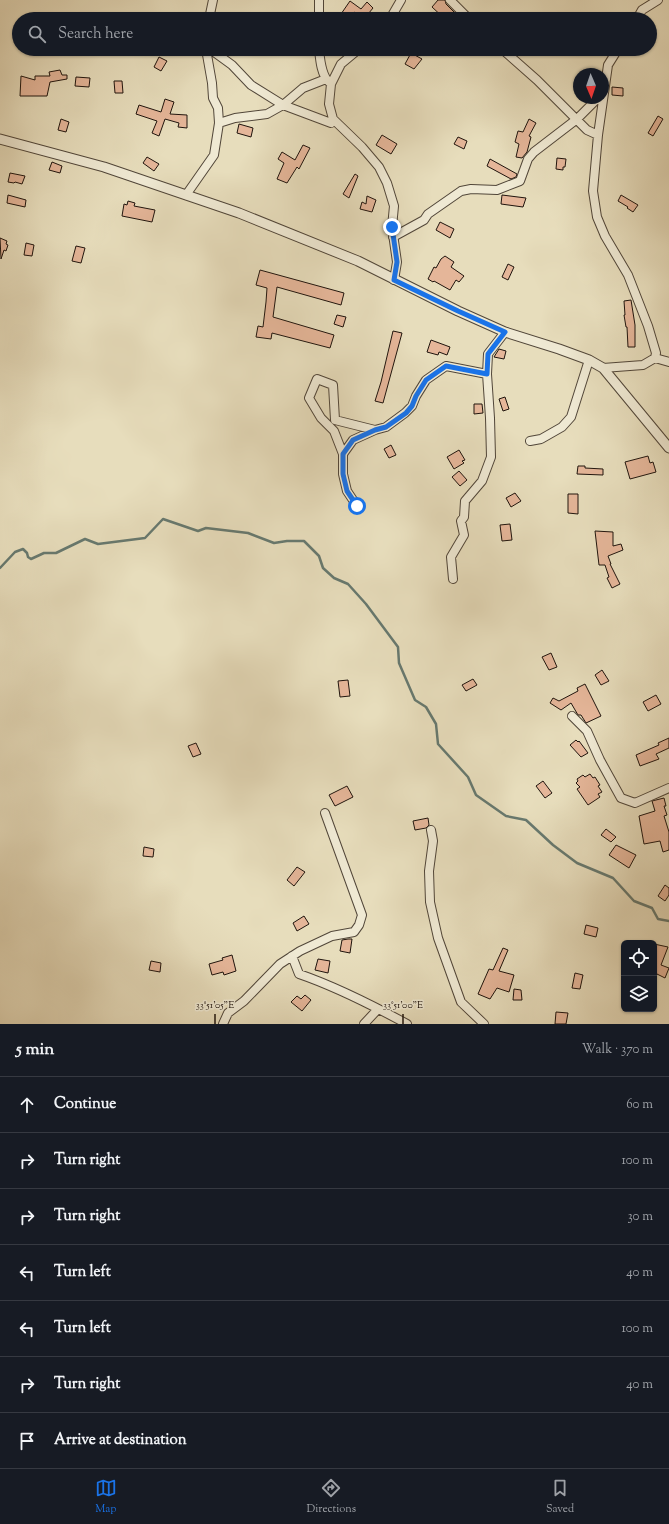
<!DOCTYPE html>
<html lang="en">
<head>
<meta charset="utf-8">
<style>
  :root { --surface:#171b24; --page:#242831; --text:#f1f3f6; --muted:#9ea1a6; --line:#363941; --accent:#1a73e8 }
  body { margin:0; font-family:"Sorts Mill Goudy",serif; background:var(--page); color:var(--text) }
  .controls { position:absolute; right:12px; bottom:12px; display:grid; overflow:hidden; border-radius:6px; box-shadow:0 1px 3px #0004 }
  .controls button { width:36px; height:36px; display:grid; place-items:center; padding:0; border:0; border-bottom:1px solid var(--line); background:var(--surface); color:var(--text); font:20px sans-serif }
  .compass { position:absolute; left:573px; top:68px; width:36px; height:36px; border-radius:50%; background:var(--surface); box-shadow:0 1px 3px #0004; rotate:178deg }
  .stop { position:absolute; width:12px; height:12px; margin:-9px; border:3px solid #1a73e8; border-radius:50%; background:#fff }
  .stop.end { background:#1a73e8; border-color:#fff; box-shadow:0 1px 4px #0008 }
  .list { margin:0; padding:0; list-style:none }
  h2 { display:flex; justify-content:space-between; align-items:center; height:52px; margin:0; padding:0 16px; font-size:17px }
  h2 small { font-size:13px; font-weight:400; color:var(--muted) }
  .list li { display:grid; grid-template-columns:26px 1fr auto; gap:12px; align-items:center; box-sizing:border-box; height:56px; padding:0 16px; border-top:1px solid var(--line) }
  .list b { display:block; font-size:15px; white-space:nowrap }
  .list em { font-size:13px; font-style:normal; color:var(--muted) }
  .icon { flex:none; width:22px; height:22px; fill:none; stroke:currentColor; stroke-width:2; stroke-linecap:round; stroke-linejoin:round }
  .map { position:relative; flex:none; width:669px; height:1024px; overflow:hidden }
  .search { position:absolute; background:var(--surface); box-shadow:0 1px 3px #0004; left:12px; right:12px; top:12px; height:44px; display:flex; align-items:center; gap:10px; box-sizing:border-box; padding:0 14px; border-radius:22px; color:var(--muted); font-size:15px }
  .sheet { height:444px; background:var(--surface) }
  nav { display:flex; justify-content:space-around; align-items:center; box-sizing:border-box; height:56px; border-top:1px solid var(--line); background:var(--surface); font-size:11px; color:var(--muted) }
  nav a { display:grid; justify-items:center; gap:2px }
  nav .on { color:var(--accent) }
  .map>svg:first-child { display:block }
</style>
</head>
<body>
<div class="map">
<svg width="669" height="1024" viewBox="0 0 669 1024">
  <rect width="100%" height="100%" fill="#e7ddbc"/>
  <filter id="stains"><feTurbulence type="fractalNoise" baseFrequency=".005" numOctaves="4"/><feColorMatrix values="0 0 0 0 .2 0 0 0 0 .09 0 0 0 0 .02 0 0 0 .5 -.17"/></filter>
  <radialGradient id="worn" r=".72"><stop offset=".6" stop-color="#630" stop-opacity="0"/><stop offset="1" stop-color="#630" stop-opacity=".3"/></radialGradient>
  <g fill="none" stroke-linecap="round" stroke-linejoin="round">
    <path stroke="#67796f" stroke-width="2.5" d="M0,568L15,552L23,549L27,553L28,557L31,559L44,553H56L85,539L98,544L145,538L163,519L198,531L206,528L248,533L274,543L287,541H304L319,556L323,568L334,578L348,584L366,604L398,647L399,663L415,700L426,707L436,724L438,744L468,777L476,795L506,816L526,820L553,845L577,863L613,878L634,901L652,908L658,919L669,921"/>
  </g>
  <path fill="#e5b699" stroke="#1f140d" d="M438,0H445L446,4L454,12L447,19H445L432,7Z
    M350,1L361,9L367,2L373,8L364,19L354,12L349,19L341,14Z
    M411,53L422,59L414,69L405,64Z
    M159,57L167,61L161,71L154,67Z
    M60,70L62,75H67V79L50,82L47,96H20L21,76L35,80V76H50L49,72Z
    M76,77L90,78L89,87L75,86Z
    M114,81H122L123,93H115Z
    M612,87L623,88V96L612,95Z
    M165,99L174,102L170,114L187,115V128L178,127L179,123L165,119L159,136L152,133L157,121L136,114L139,105L161,112Z
    M658,116L663,119L653,136L648,133Z
    M61,119L69,122L66,132L58,130Z
    M529,119L536,123L529,136L531,137L527,152L522,158L516,157L519,144L515,142L518,131L523,132Z
    M239,124L253,128L251,137L237,133Z
    M382,135L397,144L391,154L376,145Z
    M458,137L467,141L464,149L454,144Z
    M303,145L310,148L299,169L297,167L287,183L277,179L284,163L278,159L282,152L295,160Z
    M147,157L159,164L154,171L143,163Z
    M557,158L566,159L565,167H563V170L556,169Z
    M490,159L517,174L516,177L511,179L487,166Z
    M52,162L62,166L60,173L49,170Z
    M10,173L25,176L22,184L15,182L14,183L8,182Z
    M355,174L358,176L349,198L343,194Z
    M8,195L26,200L25,207L7,203Z
    M502,195L526,198L523,207L501,204Z
    M621,195L638,205L633,212L627,208L628,207L618,201Z
    M367,196L376,200L372,212L360,209L362,202L366,204Z
    M128,201L135,203L134,206L155,210L152,222L122,216L124,204L127,205Z
    M440,222L454,229L450,238L436,230Z
    M0,238L7,241L6,244L8,245L6,251L4,250L1,259Z
    M26,243L34,245L32,256L24,255Z
    M76,246L85,248L81,263L72,261Z
    M445,256L454,262L451,267L464,276L459,282L456,280L450,290L434,281L433,282L428,279L434,267L436,268L441,259Z
    M508,264L514,267L508,280L502,277Z
    M260,270L344,293L341,305L277,287L273,317L334,335L330,348L272,333L271,339L256,337L258,326L263,327L266,302L267,288L256,285Z
    M631,300L635,325V347H628L627,327H626L624,315H625L624,301Z
    M337,315L346,317L343,327L334,324Z
    M393,331L402,333L383,403L375,401L381,382Z
    M431,340L450,347L447,355L439,352L438,355L427,352Z
    M499,349L506,351L504,359L494,357Z
    M505,397L509,409L503,411L499,399Z
    M474,404H482L483,413L474,414Z
    M391,445L396,455L389,458L384,449Z
    M459,450L465,460L462,461L464,463L454,469L447,457Z
    M648,456L650,463L653,462L656,472L630,479L625,462Z
    M578,466H585V468L603,469V475L577,474Z
    M459,471L467,480L460,486L452,477Z
    M515,493L521,501L511,507L506,498Z
    M568,494H578V514L568,513Z
    M510,524L512,540L502,541L500,525Z
    M595,531L613,532V546L621,544L623,550L608,556L611,564H610L620,584L612,588L607,578L609,577L605,565H599Z
    M551,653L557,667L549,670L542,657Z
    M602,670L609,681L601,685L595,675Z
    M473,679L477,685L466,691L462,685Z
    M348,680L350,696L340,697L338,681Z
    M585,684L601,716L586,723L581,715H578L571,703L561,710L550,703L553,698L559,701L578,691L577,688Z
    M656,695L661,704L648,711L643,702Z
    M669,738V748L656,754L659,759L640,766L636,755L659,745L658,743Z
    M576,740L578,742L579,741L588,753L581,757L570,745Z
    M196,743L201,754L193,757L188,746Z
    M590,774L593,778L595,777L600,785L598,786L602,792L598,794L600,797L588,805L577,789L580,787L576,783L578,781L577,779L583,775L585,777Z
    M543,781L552,793L545,798L536,786Z
    M347,786L353,797L335,806L329,795Z
    M664,798L666,806H664L667,815L664,816L669,832V850L663,852L660,841L644,844L639,816L655,811L652,801Z
    M428,818L429,825L426,828L415,830L413,821Z
    M606,829L616,837L611,842L601,835Z
    M616,845L636,855L629,868L609,855Z
    M144,847L154,849L153,857L143,856Z
    M297,867L305,872L294,886L287,880Z
    M665,885L669,888V895L665,901L658,896Z
    M304,916L309,924L297,931L293,923Z
    M586,925L598,928L596,937L584,934Z
    M348,939H352L350,953L340,951L342,940Z
    M654,944L668,947L661,965L669,968L665,978L657,974L654,981Z
    M503,948L508,950L499,971L514,975L509,992L497,988L490,999L478,994L489,969L493,970Z
    M232,955L236,971L224,975L223,972L212,975L209,964L223,960L222,958Z
    M318,959L330,961L328,973L315,970Z
    M151,961L161,963L160,972L149,970Z
    M575,973L583,975L580,989L572,988Z
    M514,989L521,990L522,1000H513Z
    M305,995L311,1000L302,1011L291,1002L297,996L301,999Z
    M556,1012L568,1013L566,1024H555Z"/>
  <g fill="none" stroke-linecap="round" stroke-linejoin="round">
    <defs>
      <path id="minor" d="M450,0L469,19
        M209,19L213,0
        M319,19V0
        M390,19L401,0
        M637,19L642,10L658,0
        M210,49L232,65L251,85L283,105L267,114L235,118L219,123
        M319,49C320,59 321,75 329,82
        M359,49L341,64L331,84L329,104L333,119L362,147L379,167L387,183L394,206L392,227L397,262L394,280
        M502,49L537,80L587,130L598,135
        M326,79L303,88L283,105L331,123
        M186,195L214,155L219,123L218,108L213,98L212,83L206,49
        M393,237L424,220L428,214L461,191L471,189L497,190L520,181L528,159L534,152L577,119L598,98
        M655,358L669,362
        M603,368L643,365L655,358L656,353L648,326L628,275L605,236L597,217L593,191L598,135L608,65L618,49
        M530,441L541,439L562,427L571,417L589,360
        M343,454L334,431L321,418L309,398L317,379L333,385L335,420L375,430
        M357,506L347,491L343,474V454L353,440L375,430L386,427L405,413L412,406L416,396L426,380L446,366L487,374
        M453,579L451,557L464,535L461,521L464,517L465,501L482,481L491,457L490,418L487,374L488,354L505,332
        M572,716L587,731L600,760L621,798L635,803L669,788
        M431,830L433,841L429,871L430,902L438,938L461,1002L484,1024
        M292,956L299,974C337,987 372,1005 407,1024
        M223,1024L228,1013L244,1001L280,964L300,951L332,936L354,932L359,925L362,915L325,813
        M364,1024L378,1009"/>
      <path id="tertiary" d="M0,139L104,167L239,213L358,261L458,311L505,332L559,349L589,360L603,368L669,448"/>
    </defs>
    <use href="#minor" stroke="#514639" stroke-width="10"/>
    <use href="#tertiary" stroke="#514639" stroke-width="11"/>
    <use href="#minor" stroke="#efe9d3" stroke-width="8"/>
    <use href="#tertiary" stroke="#efe9d3" stroke-width="9"/>
  </g>
  <g fill="none" stroke-linecap="round" stroke-linejoin="round">
    <path stroke="#1a73e8" stroke-width="5" d="M357,506L347,491L343,474V454L353,440L375,430L386,427L406,413L412,406L416,396L426,380L446,366L487,374L488,354L505,332L458,311L394,280L397,262L392,227"/>
  </g>
  <path fill="none" stroke="#1f140d" stroke-width="1.5" d="M215,1014V1024M403,1014V1024"/>
  <g font-size="10" text-anchor="middle" fill="#1f140d" stroke="#efe9d3" stroke-width="3" stroke-linejoin="round" paint-order="stroke">
    <text x="215" y="1008">33°51'05"E</text>
    <text x="403" y="1008">33°51'00"E</text>
  </g>
  <rect width="100%" height="100%" filter="url(#stains)"/>
  <rect width="100%" height="100%" fill="url(#worn)"/>
</svg>
<div class="controls">
<button><svg class="icon" aria-label="locate" viewBox="0 0 24 24"><circle cx="12" cy="12" r="6"/><path d="M12 2v4M12 18v4M2 12h4M18 12h4"/></svg></button>
<button><svg class="icon" aria-label="layers" viewBox="0 0 24 24"><path d="M12 4l9 5-9 5-9-5zM3 14l9 5 9-5"/></svg></button>
</div>
<svg class="compass" viewBox="-18 -18 36 36"><path d="M0-13l5 13h-10z" fill="#e53935"/><path d="M0 13l5-13h-10z" fill="#9ea1a6"/></svg>
<div class="stop" style="left:357px;top:506px"></div>
<div class="stop end" style="left:392px;top:227px"></div>
<div class="search"><svg class="icon" aria-label="search" viewBox="0 0 24 24"><circle cx="10" cy="10" r="6"/><path d="M15 15l6 6"/></svg>Search here</div>
</div>
<section class="sheet">
<h2>5 min<small>Walk · 370 m</small></h2>
<ul class="list">
<li><svg class="icon" aria-label="ahead" viewBox="0 0 24 24"><path d="M12 20V5M6 11l6-6 6 6"/></svg><div><b>Continue</b></div><em>60 m</em></li>
<li><svg class="icon" aria-label="right" viewBox="0 0 24 24"><path d="M7 20v-9h11M14 6l5 5-5 5"/></svg><div><b>Turn right</b></div><em>100 m</em></li>
<li><svg class="icon" aria-label="right" viewBox="0 0 24 24"><path d="M7 20v-9h11M14 6l5 5-5 5"/></svg><div><b>Turn right</b></div><em>30 m</em></li>
<li><svg class="icon" aria-label="left" viewBox="0 0 24 24"><path d="M17 20v-9H6M10 6l-5 5 5 5"/></svg><div><b>Turn left</b></div><em>40 m</em></li>
<li><svg class="icon" aria-label="left" viewBox="0 0 24 24"><path d="M17 20v-9H6M10 6l-5 5 5 5"/></svg><div><b>Turn left</b></div><em>100 m</em></li>
<li><svg class="icon" aria-label="right" viewBox="0 0 24 24"><path d="M7 20v-9h11M14 6l5 5-5 5"/></svg><div><b>Turn right</b></div><em>40 m</em></li>
<li><svg class="icon" aria-label="arrive" viewBox="0 0 24 24"><path d="M6 21V4h12l-3 4 3 4H6"/></svg><div><b>Arrive at destination</b></div></li>
</ul>
</section>
<nav>
<a class="on"><svg class="icon" aria-label="map" viewBox="0 0 24 24"><path d="M3 6l6-2 6 2 6-2v14l-6 2-6-2-6 2zM9 4v14M15 6v14"/></svg>Map</a>
<a><svg class="icon" aria-label="directions" viewBox="0 0 24 24"><path d="M12 3l9 9-9 9-9-9zM9 14v-3h6M13 9l2 2-2 2"/></svg>Directions</a>
<a><svg class="icon" aria-label="saved" viewBox="0 0 24 24"><path d="M7 4h10v16l-5-4-5 4z"/></svg>Saved</a>
</nav>
</body>
</html>
